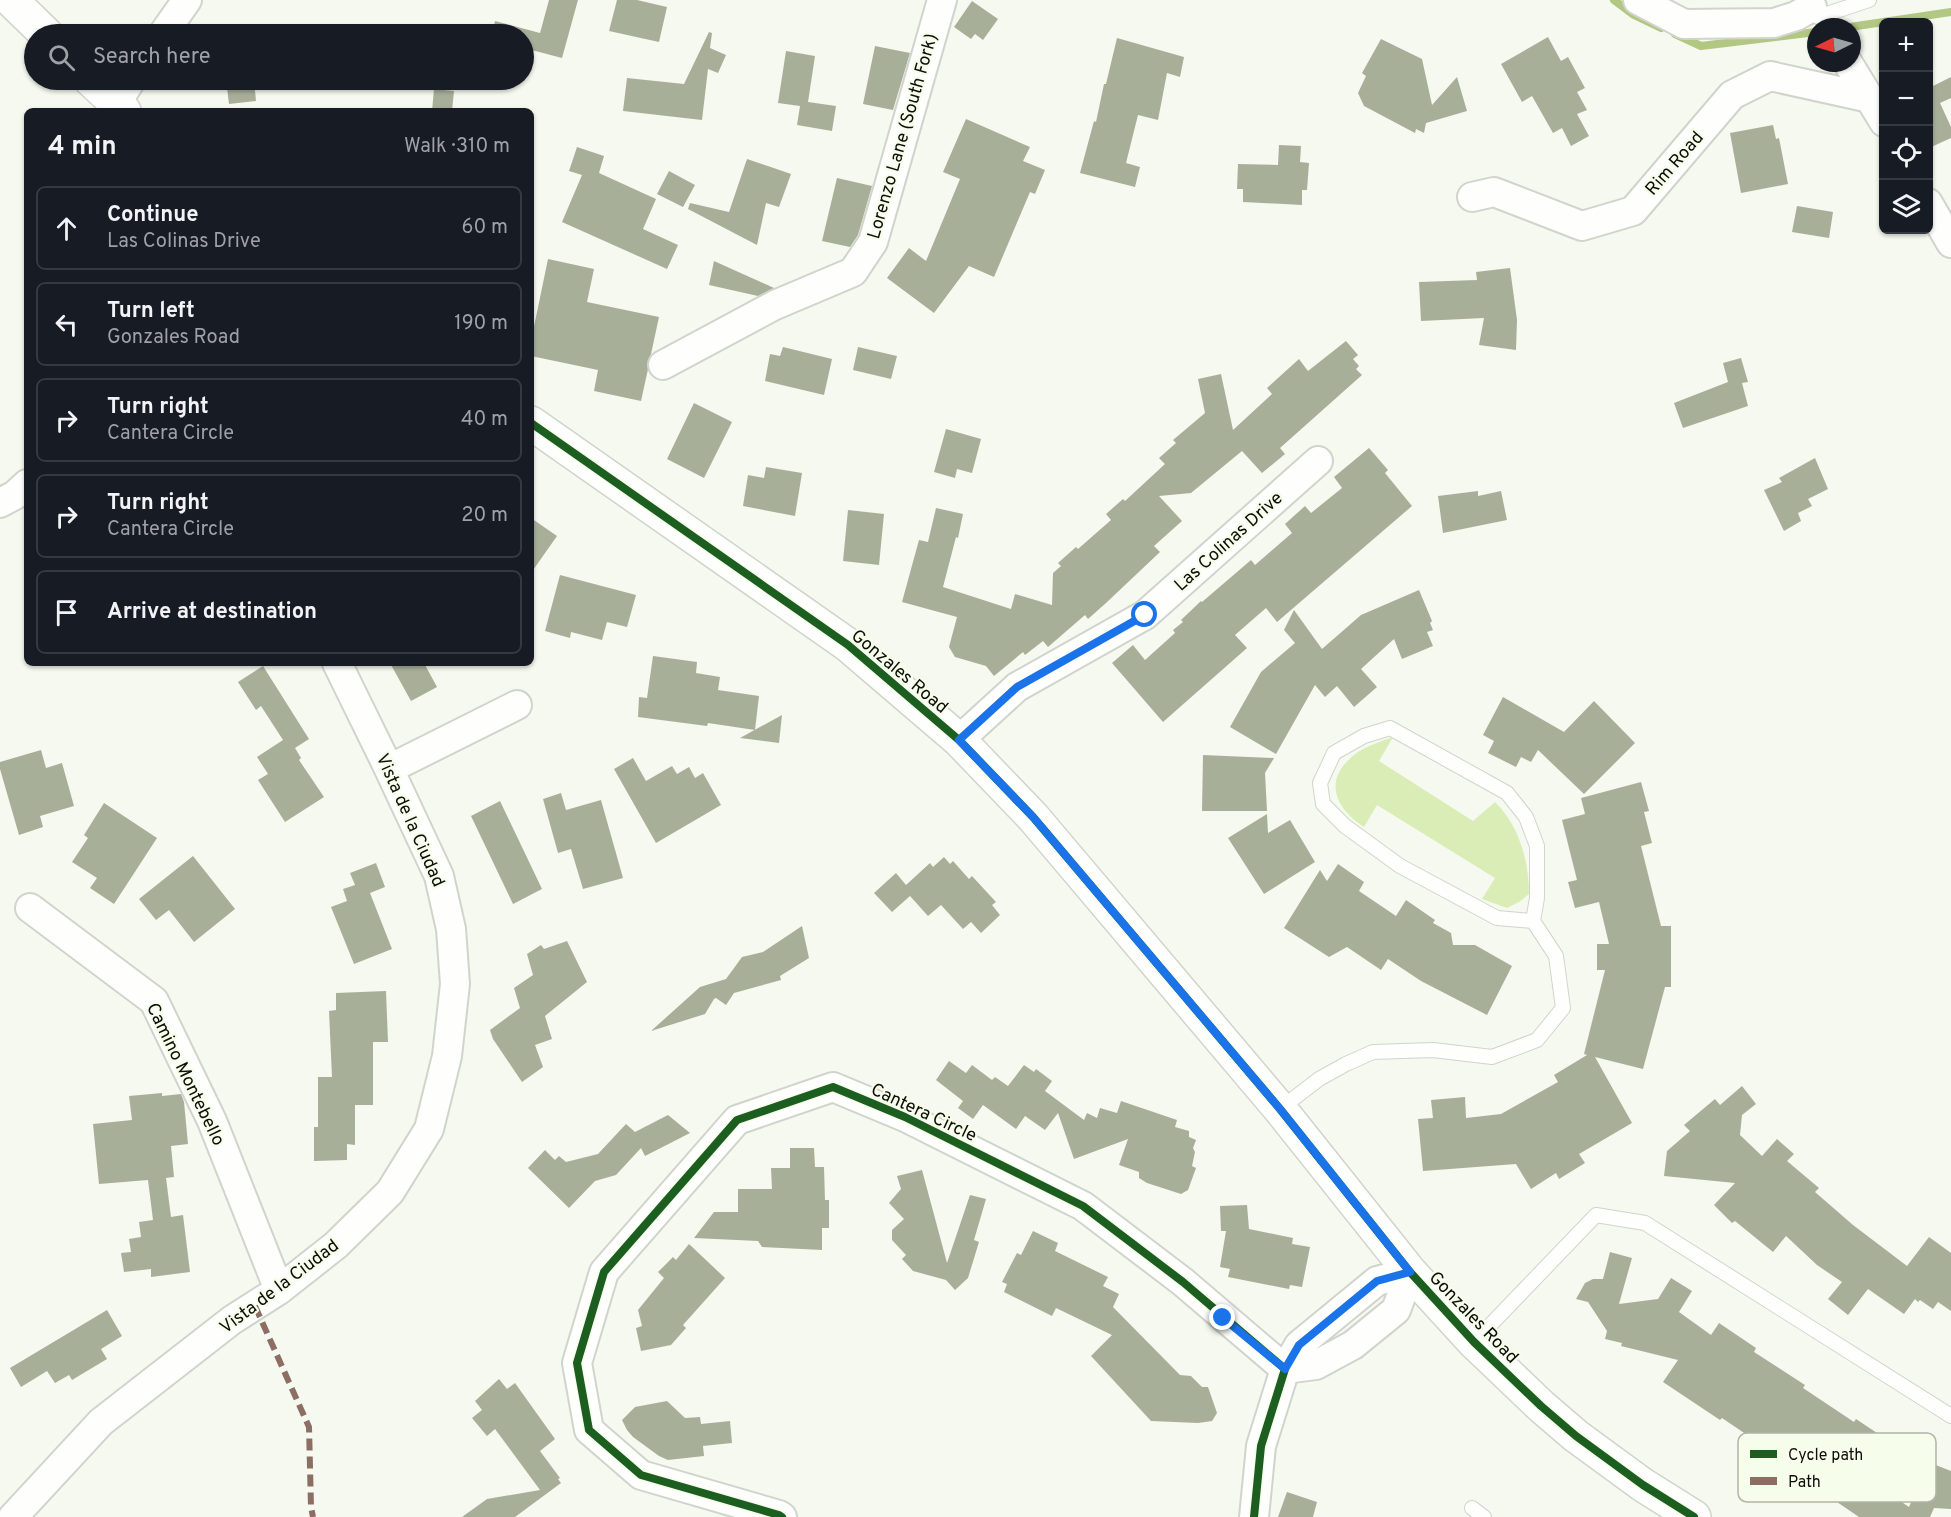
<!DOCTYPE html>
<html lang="en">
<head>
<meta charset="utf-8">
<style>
  :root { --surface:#171b24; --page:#242831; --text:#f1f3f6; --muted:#9ea1a6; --line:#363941 }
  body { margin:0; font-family:Overpass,sans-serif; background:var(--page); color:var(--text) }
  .controls { position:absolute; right:18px; top:18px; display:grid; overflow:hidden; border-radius:9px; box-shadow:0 2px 4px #0004 }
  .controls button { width:54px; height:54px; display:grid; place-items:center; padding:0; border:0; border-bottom:2px solid var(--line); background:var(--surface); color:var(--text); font:30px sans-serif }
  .compass { position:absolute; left:1807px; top:18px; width:54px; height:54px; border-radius:50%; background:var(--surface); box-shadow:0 2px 4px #0004; rotate:265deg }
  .stop { position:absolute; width:18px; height:18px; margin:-14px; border:4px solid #1a73e8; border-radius:50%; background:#fff }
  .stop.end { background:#1a73e8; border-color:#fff; box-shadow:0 2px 6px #0008 }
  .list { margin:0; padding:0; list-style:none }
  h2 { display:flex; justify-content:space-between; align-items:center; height:78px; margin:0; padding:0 24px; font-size:26px }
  h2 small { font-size:20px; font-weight:400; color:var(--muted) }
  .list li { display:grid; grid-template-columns:39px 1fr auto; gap:18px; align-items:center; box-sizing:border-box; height:84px; margin:0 12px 12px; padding:0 12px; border:2px solid var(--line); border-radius:9px }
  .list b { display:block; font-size:22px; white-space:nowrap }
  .list p { margin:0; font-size:20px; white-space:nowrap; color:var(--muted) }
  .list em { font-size:20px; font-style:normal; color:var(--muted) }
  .icon { flex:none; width:33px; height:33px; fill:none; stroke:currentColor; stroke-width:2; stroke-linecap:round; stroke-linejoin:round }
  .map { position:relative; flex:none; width:1951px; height:1517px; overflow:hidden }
  .search { position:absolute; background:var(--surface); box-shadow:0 2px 4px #0004; left:24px; top:24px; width:510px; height:66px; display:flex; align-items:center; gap:15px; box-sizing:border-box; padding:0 21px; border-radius:33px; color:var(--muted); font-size:22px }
  .panel { position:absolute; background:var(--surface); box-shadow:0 2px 4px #0004; left:24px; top:108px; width:510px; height:558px; border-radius:9px }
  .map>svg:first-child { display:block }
</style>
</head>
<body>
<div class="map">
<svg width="1951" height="1517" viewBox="0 0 1951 1517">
  <rect width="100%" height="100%" fill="#f5f9ef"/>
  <path fill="#daedb6" d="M1393,737L1379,761L1473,821L1495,802C1519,825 1529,861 1529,894L1519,902L1507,908L1482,899L1495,878L1377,805L1364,827C1332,806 1323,777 1358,752C1369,745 1382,741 1393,737Z"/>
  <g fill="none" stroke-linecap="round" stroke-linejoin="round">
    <path stroke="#b1c782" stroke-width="8" d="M1614,0L1634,15L1661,28
      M1850,27L1951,12
      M1675,34L1701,46L1816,32"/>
  </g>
  <path fill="#a8af99" d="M549,0H578L562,58L524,48V34H492L495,21L540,33Z
    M617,0H637L667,7L659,42L609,31Z
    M972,1L998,19L983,40L975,34L971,39L954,27Z
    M709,32L712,33L710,48L726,55L718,73L708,69L702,120L623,111L627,78L684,84Z
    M1548,37L1561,61L1568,57L1585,88L1577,92L1587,110L1577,114L1589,136L1571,146L1562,128L1553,133L1532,96L1522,102L1501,64Z
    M1117,38L1184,57L1180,77L1167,73L1158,120L1138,115L1126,163L1140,167L1135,187L1080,173L1094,121L1096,122L1104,84H1106Z
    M1381,39L1422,59L1432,105L1457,77L1467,111L1426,123L1424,133L1416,129L1415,133L1364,106L1358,93L1366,76L1362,73Z
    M875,46L910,53L893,110L863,104Z
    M786,51L815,56L808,102L836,106L832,131L797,125L800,106L778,103Z
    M1929,77L1933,86L1951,77V98L1940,103L1951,127V138L1929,148Z
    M226,80H254L256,101L229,104Z
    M434,89L454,91L452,111H432Z
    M966,119L1030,147L1023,161L1045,170L1035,194L1030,192L994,277L969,266L934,313L887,278L909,248L926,261L960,179L943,172Z
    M1773,125L1776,139L1779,138L1788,184L1741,193L1730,133Z
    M1279,145L1301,146L1300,162L1309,163L1307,190H1302V205L1243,202V189H1237L1238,164L1278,165Z
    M577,147L604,156L599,173L656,199L643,229L678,245L667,269L562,222L582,175L569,171Z
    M747,159L791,174L779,207L766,203L757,245L688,209L690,203L729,212Z
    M669,171L695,185L683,207L657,194Z
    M837,178L872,186L858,235L850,247L822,241Z
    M1797,206L1833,212L1829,238L1792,232Z
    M548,259L594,269L587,302L659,317L651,354L647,364L648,369L641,401L594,391L598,370L531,356V341Z
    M714,261L774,288L758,296L709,285Z
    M1510,268L1517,320L1516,350L1479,345L1484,318L1421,321L1419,282L1477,280L1476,272Z
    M1346,341L1358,355L1353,359L1359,366L1356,369L1362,375L1280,448L1285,454L1262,473L1242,451L1191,493L1159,496L1182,521L1154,546L1160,552L1106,603L1088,619L1085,615L1048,647L1043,641L1025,655L1023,652L994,676L986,666L955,657L949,647L957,617L902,602L919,540L928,542L936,508L963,514L958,538L956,537L943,587L1011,609L1015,594L1052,605L1053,573L1061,566L1058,563L1076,547L1078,549L1111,520L1106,514L1123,499L1125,501L1165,464L1159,458L1176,443L1173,440L1205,413L1198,379L1221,374L1233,430L1272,394L1267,388L1299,359L1308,371Z
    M783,347L832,359L824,395L765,381L770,354L780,356Z
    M858,347L897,356L891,379L853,370Z
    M1741,358L1748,382L1742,383L1748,406L1683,428L1674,403L1728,382L1723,363Z
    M694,403L732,422L704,478L667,459Z
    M946,429L981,439L972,473L957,469L955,478L934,472Z
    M1369,448L1388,470L1385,473L1412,506L1277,622L1266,608L1235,635L1247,648L1163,722L1112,663L1133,645L1145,660L1175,633L1173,630L1183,622L1181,620L1201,601L1202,602L1251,560L1255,565L1292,533L1285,524L1305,506L1311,513L1342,488L1334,477Z
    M1815,458L1828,489L1808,499L1812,506L1798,513L1801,521L1784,531L1764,490L1782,482L1779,478Z
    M766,467L802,473L795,516L743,506L748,475L764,478Z
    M1478,491V496L1501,491L1507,520L1443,533L1438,496Z
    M848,510L884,514L879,565L843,561Z
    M531,518L557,536L531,573Z
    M560,575L636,595L627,627L607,622L602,640L571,632L570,638L545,631Z
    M1419,590L1432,621L1430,623L1433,630L1427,632L1433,646L1402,659L1394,639L1361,669L1377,687L1354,707L1337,686L1325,697L1315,685L1276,754L1230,727L1261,672L1295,643L1284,630L1294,610L1322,649L1361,615Z
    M653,656L697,662L696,673L720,677L718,690L759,696L755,730L708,723L707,726L638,717L639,697L647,698Z
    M390,663H424L437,687L411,701Z
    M263,666L309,739L295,748L301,758L299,760L324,797L285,822L258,780L268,774L257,757L283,740L261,706L256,710L238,682Z
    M1503,697L1564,732L1594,701L1635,743L1584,794L1538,750L1531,762L1521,757L1516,767L1488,753L1494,741L1483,735Z
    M782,715L779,743L740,738Z
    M41,750L46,768L62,763L74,806L40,816L43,827L19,835L0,769V762Z
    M1203,755L1274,758L1265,773L1267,811H1202Z
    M633,758L646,781L672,766L677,774L689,767L695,778L703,773L721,805L656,843L614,769Z
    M1641,782L1649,811L1644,812L1652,843L1641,846L1661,926H1671V987H1665L1643,1069L1595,1057L1632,1123L1579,1154L1585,1163L1559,1179L1556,1173L1531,1189L1516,1164L1423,1171L1418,1119L1433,1118L1431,1100L1465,1097L1466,1118L1501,1114L1558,1082L1554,1075L1587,1055L1584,1054L1605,970H1597V944H1609L1599,902L1575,908L1568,882L1577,880L1562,820L1585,814L1581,798Z
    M561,793L566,810L601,800L623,878L583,889L571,849L558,853L543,799Z
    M500,801L542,889L513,904L471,816Z
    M104,803L157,838L114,904L90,888L97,878L72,862L88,838L84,835Z
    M1267,814L1268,833L1290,820L1315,862L1264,894L1228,838Z
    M193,856L235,909L194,942L169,910L156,920L139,899Z
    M944,857L950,864L953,861L969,879L972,876L996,902L992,905L1000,915L981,933L971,922L963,929L941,905L928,916L910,896L892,912L874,893L896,873L906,885L930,863L933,867Z
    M376,863L385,887L370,893L392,949L354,964L331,907L347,901L343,889L355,885L350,873Z
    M1338,864L1364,882L1359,891L1396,916L1406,900L1435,920L1433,923L1451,933L1453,945H1475L1512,966L1487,1015L1421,981L1388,959L1381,970L1347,947L1329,957L1284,928L1320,870L1327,881Z
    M802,926L809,958L780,976L781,980L734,993L726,1005L716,998L714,999L705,1014L651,1031L700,987L726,979L742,957L763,952Z
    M567,941L587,982L545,1016L552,1039L535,1045L543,1067L522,1082L493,1039L490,1030L520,1008L514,988L533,975L527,954L541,945L544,949Z
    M386,991L388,1042H373V1105H355V1145L347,1144V1160L314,1161V1127H318V1077H332L329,1011L336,1010V993Z
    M949,1061L966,1073L972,1065L992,1080L995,1077L1008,1086L1024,1065L1034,1072L1036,1069L1052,1081L1045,1091L1084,1120L1087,1113L1097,1118L1100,1108L1117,1113L1121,1101L1177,1120L1175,1127L1189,1131V1137L1196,1140L1193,1148L1195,1152L1192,1166L1196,1168L1188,1190L1181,1194L1147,1183L1139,1178V1172L1119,1165L1128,1139L1074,1159L1058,1113L1045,1130L1025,1116L1016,1129L983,1105L973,1119L958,1108L963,1101L936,1080Z
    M1742,1086L1756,1104L1742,1115L1740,1135L1762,1156L1777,1139L1794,1154L1787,1161L1819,1188L1815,1192L1853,1225L1907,1266L1929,1237L1951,1253V1311L1938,1302L1933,1309L1920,1300L1918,1302L1915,1299L1904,1314L1868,1289L1848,1315L1828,1299L1842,1282L1817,1265L1786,1236L1773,1252L1735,1221L1732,1223L1714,1205L1735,1183L1664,1176L1667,1151L1690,1131L1684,1125L1715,1099L1720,1105Z
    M162,1093V1096L181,1094L184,1102L188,1144L171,1146L174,1177L166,1178L171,1217L183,1215L190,1272L151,1277V1269L124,1272L121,1253L131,1252L129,1239L141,1237L139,1222L153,1220L148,1180L99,1184L93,1124L132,1120L129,1096Z
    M668,1115L690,1133L645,1156L641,1148L616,1175L595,1181L569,1208L528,1168L545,1150L555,1160L559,1156L566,1162L598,1154L626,1124L635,1132Z
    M790,1148H814L815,1167H824L825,1200H829V1228H822V1250L762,1247L758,1241L694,1238L714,1212H738V1189H772L771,1168H790Z
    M922,1170L947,1263L970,1195L986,1199L974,1240L979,1242L968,1278L955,1290L946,1280L913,1271L902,1259L906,1255L892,1240V1230L904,1219L889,1203L901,1189L897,1176Z
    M1247,1205L1249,1229L1293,1238L1292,1244L1310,1247L1302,1287L1290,1285L1289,1289L1228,1277L1230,1269L1220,1267L1226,1231H1221L1220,1206Z
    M1033,1231L1058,1243L1055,1251L1108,1277L1103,1286L1119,1294L1113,1307L1180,1375L1191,1376L1202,1387H1208L1217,1413L1212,1421L1198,1423L1151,1421L1091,1356L1112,1335L1056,1308L1052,1316L1004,1292L1007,1284L1002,1282L1017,1253L1021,1255Z
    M689,1244L725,1278L683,1325L686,1328L671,1345L641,1351L636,1328L642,1326L638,1310L664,1278L658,1272L673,1257L676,1260Z
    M1610,1252L1632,1258L1619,1304L1658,1299L1671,1278L1692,1291L1679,1312L1711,1335L1719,1323L1756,1348L1754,1352L1805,1385L1803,1388L1854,1422L1856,1419L1880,1435L1876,1442L1894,1454L1874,1483L1909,1507L1928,1462L1951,1471V1509L1934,1508L1930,1517H1859L1809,1483L1810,1480L1770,1454L1759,1471L1743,1460L1756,1441L1722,1418L1720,1420L1663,1382L1678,1360L1621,1346L1622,1343L1605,1339L1607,1331L1588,1302L1576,1299L1585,1283L1593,1279H1603Z
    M107,1310L122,1336L101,1349L107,1359L72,1380L69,1375L55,1383L47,1371L21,1387L10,1368Z
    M499,1379L507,1389L515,1383L555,1439L540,1451L560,1478L558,1479L561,1483L515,1517H462L487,1499L540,1490L495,1429L487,1436L472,1418L482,1410L475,1401Z
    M667,1401L685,1418L700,1417L701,1424L730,1421L732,1443L703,1446L704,1456L668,1460L659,1456L633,1437L627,1430L622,1420L635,1407Z
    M1287,1492L1317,1502L1313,1517H1278Z"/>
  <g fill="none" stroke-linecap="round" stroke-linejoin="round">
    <defs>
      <path id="lane" d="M1818,17L1869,0
        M1280,1109L1319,1079L1346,1064L1373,1052L1433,1050L1492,1057L1537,1040L1563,1008L1556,956L1533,921L1537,898V846L1526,817L1507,793L1390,728L1364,736L1334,753L1320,783L1323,804L1345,826L1400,866L1497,918L1533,921
        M1474,1342L1596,1215L1645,1223L1951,1416
        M1472,1508L1484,1517"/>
      <path id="street" d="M1638,0L1684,24L1774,23L1796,16L1812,7
        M163,34L187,0
        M1848,63L1884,122
        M116,104L131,80
        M1472,197L1494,192L1582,226L1633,211L1732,95L1770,76L1870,98
        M1928,203L1951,243
        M663,365L775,305L853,272L873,242L942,0
        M0,503L15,495L27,484
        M959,740L1017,687L1145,615L1318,461
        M389,769L517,705
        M30,908L154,1001L212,1121L279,1290
        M1285,1369L1316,1365L1353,1345L1396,1310L1410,1272
        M1285,1369L1299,1345L1377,1281L1410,1272
        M13,1517L101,1422L232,1320L279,1290L336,1245L390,1192L429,1129L447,1056L455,984L451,929L439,876L389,769L337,663
        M782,1517L779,1515L641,1475L589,1430L577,1363L604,1272L737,1120L833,1087L905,1117L1083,1206L1183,1282L1285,1369L1261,1446L1254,1517"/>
      <path id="secondary" d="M11,0L46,34
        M91,80L124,111
        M531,423L848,645L959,740L1033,817L1280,1109L1410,1272L1474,1342L1541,1406L1576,1436L1643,1485L1694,1517"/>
    </defs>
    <use href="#lane" stroke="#d1d4cc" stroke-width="16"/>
    <use href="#street" stroke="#d1d4cc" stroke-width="32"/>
    <use href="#secondary" stroke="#d1d4cc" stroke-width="36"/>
    <use href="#lane" stroke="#fefefd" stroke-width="14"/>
    <use href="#street" stroke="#fefefd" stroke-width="28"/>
    <use href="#secondary" stroke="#fefefd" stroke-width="33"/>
    <path stroke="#8d6e63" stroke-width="6" stroke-dasharray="12 6" stroke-linecap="butt" d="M255,1306L309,1427L311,1507L313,1517"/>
    <defs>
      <path id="cycleway" d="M531,423L848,645L959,740L1033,817L1280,1109L1410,1272L1474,1342L1541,1406L1576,1436L1643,1485L1694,1517
        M782,1517L779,1515L641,1475L589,1430L577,1363L604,1272L737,1120L833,1087L905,1117L1083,1206L1183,1282L1285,1369L1261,1446L1254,1517"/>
    </defs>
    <use href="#cycleway" stroke="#f6fdeb" stroke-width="11"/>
    <use href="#cycleway" stroke="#1b5e20" stroke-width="8"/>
  </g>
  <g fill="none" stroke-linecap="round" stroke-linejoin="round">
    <path stroke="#1a73e8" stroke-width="8" d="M1145,615L1017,687L959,740L1033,817L1280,1109L1410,1272L1377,1281L1299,1345L1285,1369L1223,1318"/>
  </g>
  <g text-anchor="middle" stroke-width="4.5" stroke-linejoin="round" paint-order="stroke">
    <g font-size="18" fill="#0c0e09" stroke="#f6fdeb">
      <text transform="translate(902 136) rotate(-74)" y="6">Lorenzo Lane (South Fork)</text>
      <text transform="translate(1674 163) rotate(-49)" y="6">Rim Road</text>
      <text transform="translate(1228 541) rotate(-42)" y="6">Las Colinas Drive</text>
      <text transform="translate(900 671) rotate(40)" y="6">Gonzales Road</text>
      <text transform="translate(411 820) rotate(66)" y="6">Vista de la Ciudad</text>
      <text transform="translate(186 1074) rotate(64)" y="6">Camino Montebello</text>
      <text transform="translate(924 1112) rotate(25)" y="6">Cantera Circle</text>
      <text transform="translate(279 1286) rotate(-37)" y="6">Vista de la Ciudad</text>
      <text transform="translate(1474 1317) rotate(46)" y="6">Gonzales Road</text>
    </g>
  </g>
  <rect x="1738" y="1433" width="198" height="69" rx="9" fill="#f6fdeb" stroke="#b0b5a7" stroke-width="1.5"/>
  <rect x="1750" y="1450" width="27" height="8" fill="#1b5e20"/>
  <rect x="1750" y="1477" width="27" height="8" fill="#8d6e63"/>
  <g font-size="16" fill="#0c0e09">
    <text x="1788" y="1460">Cycle path</text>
    <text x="1788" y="1487">Path</text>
  </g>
</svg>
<div class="controls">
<button>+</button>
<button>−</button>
<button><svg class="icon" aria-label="locate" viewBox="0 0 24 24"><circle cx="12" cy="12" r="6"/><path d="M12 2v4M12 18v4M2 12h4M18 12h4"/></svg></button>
<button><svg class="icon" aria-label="layers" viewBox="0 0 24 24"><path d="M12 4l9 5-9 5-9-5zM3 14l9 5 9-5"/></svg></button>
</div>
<svg class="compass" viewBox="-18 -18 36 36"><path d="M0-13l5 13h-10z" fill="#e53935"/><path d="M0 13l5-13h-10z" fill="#9ea1a6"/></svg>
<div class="stop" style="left:1145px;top:615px"></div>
<div class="stop end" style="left:1223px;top:1318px"></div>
<div class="search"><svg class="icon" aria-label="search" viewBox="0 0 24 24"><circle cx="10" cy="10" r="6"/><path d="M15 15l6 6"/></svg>Search here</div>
<section class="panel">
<h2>4 min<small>Walk · 310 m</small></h2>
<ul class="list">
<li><svg class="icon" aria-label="ahead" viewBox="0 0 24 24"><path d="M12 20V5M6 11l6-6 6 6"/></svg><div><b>Continue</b><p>Las Colinas Drive</p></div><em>60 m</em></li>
<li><svg class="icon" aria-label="left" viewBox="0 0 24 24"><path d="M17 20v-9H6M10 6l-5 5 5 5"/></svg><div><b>Turn left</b><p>Gonzales Road</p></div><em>190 m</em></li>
<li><svg class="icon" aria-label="right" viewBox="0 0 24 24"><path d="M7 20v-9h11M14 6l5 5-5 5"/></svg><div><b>Turn right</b><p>Cantera Circle</p></div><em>40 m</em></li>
<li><svg class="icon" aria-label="right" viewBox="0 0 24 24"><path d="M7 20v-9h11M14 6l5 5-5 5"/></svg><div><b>Turn right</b><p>Cantera Circle</p></div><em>20 m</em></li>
<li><svg class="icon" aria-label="arrive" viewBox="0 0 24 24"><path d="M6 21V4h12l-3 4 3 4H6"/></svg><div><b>Arrive at destination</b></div></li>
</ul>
</section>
</div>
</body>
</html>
